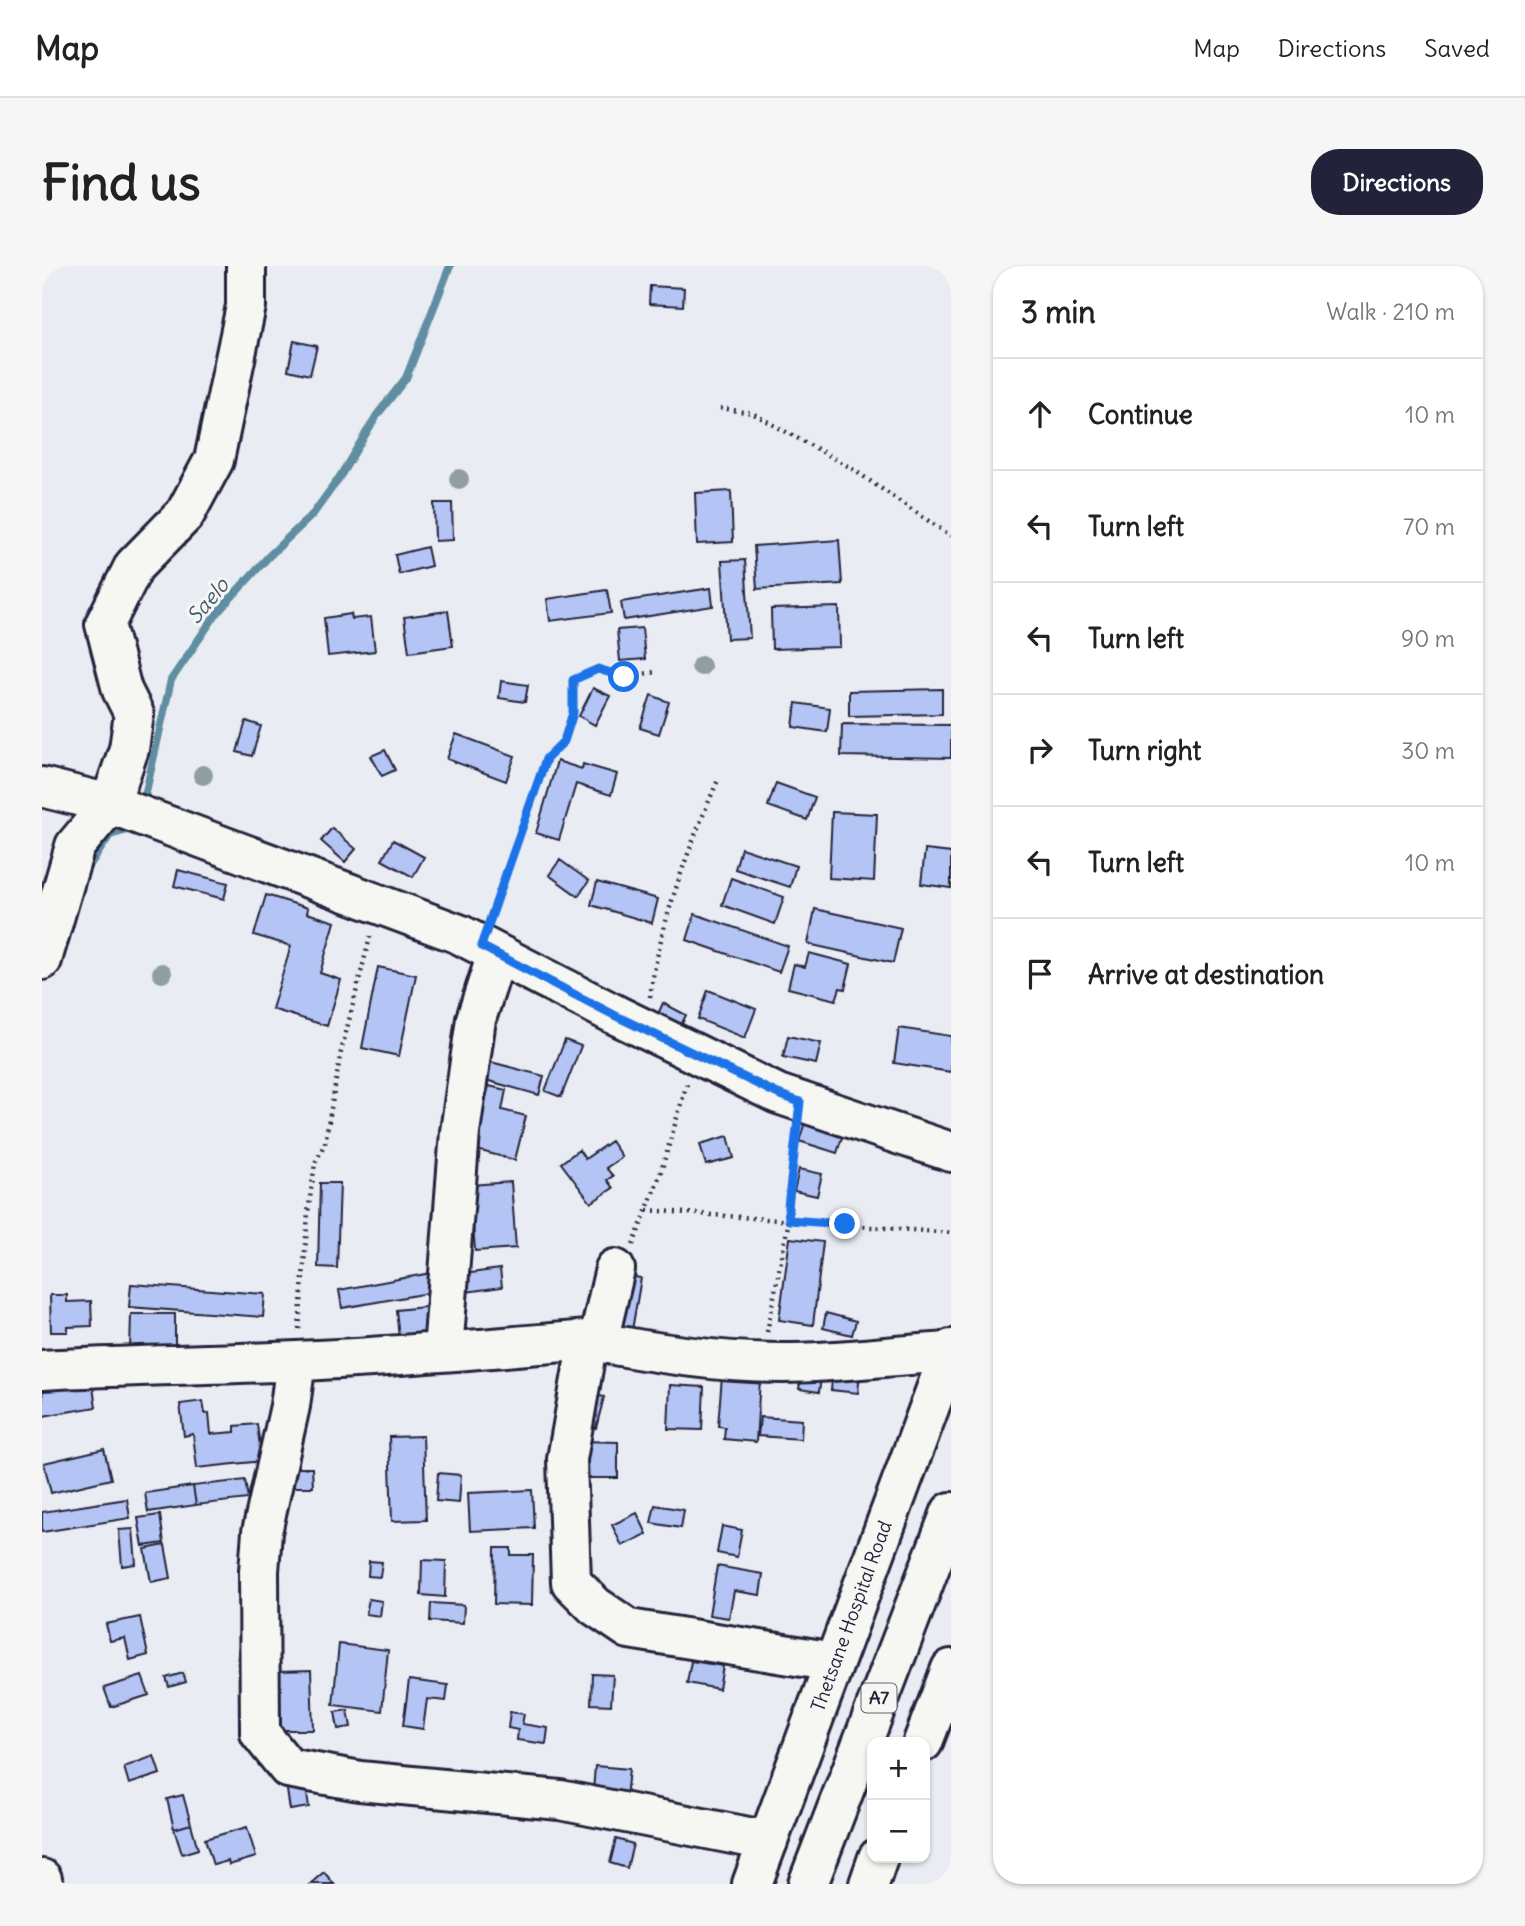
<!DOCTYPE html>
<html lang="en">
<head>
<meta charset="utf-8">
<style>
  :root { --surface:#fff; --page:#f6f6f6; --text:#222; --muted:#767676; --line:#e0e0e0; --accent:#22223b }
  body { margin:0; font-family:Delius,sans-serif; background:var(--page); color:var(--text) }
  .controls { position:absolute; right:21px; bottom:21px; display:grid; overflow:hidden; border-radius:14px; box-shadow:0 2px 5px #0004 }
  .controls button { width:63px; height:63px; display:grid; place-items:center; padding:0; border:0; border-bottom:2px solid var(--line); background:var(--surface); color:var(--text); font:35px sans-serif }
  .stop { position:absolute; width:21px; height:21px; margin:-16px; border:5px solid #1a73e8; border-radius:50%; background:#fff }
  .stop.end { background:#1a73e8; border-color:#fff; box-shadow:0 2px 7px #0008 }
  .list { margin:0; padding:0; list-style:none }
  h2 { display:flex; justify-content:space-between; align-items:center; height:91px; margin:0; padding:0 28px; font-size:30px }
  h2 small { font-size:23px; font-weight:400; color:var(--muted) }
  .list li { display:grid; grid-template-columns:46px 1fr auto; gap:21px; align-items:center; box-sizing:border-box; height:112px; padding:0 28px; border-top:2px solid var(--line) }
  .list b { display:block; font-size:26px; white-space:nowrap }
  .list em { font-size:23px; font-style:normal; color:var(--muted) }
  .icon { flex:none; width:38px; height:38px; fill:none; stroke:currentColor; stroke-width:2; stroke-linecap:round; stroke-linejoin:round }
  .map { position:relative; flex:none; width:909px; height:1618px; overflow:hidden; border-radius:28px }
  header { display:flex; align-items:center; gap:42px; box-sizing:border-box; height:98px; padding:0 35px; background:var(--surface); border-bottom:2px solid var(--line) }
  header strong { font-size:33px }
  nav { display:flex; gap:38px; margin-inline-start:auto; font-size:24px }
  .intro { display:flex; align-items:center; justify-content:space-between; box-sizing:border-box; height:168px; padding:0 42px }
  h1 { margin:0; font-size:49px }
  .button { padding:18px 32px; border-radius:28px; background:var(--accent); color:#fff; font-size:24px; font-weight:700 }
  main { display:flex; gap:42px; padding:0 42px }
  aside { flex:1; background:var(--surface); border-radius:28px; box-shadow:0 2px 5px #0004 }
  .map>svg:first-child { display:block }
</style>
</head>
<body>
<header>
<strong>Map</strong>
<nav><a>Map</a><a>Directions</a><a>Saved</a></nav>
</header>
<div class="intro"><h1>Find us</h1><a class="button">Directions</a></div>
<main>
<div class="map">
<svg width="909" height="1618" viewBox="0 0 909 1618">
  <rect width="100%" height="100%" fill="#e9ecf3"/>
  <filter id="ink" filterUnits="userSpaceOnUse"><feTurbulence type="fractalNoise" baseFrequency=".0143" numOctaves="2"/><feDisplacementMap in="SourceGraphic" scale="14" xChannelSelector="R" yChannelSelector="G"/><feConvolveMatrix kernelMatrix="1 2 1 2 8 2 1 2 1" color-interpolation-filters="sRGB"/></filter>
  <g filter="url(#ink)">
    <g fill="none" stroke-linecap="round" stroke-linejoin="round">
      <path stroke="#5f8da1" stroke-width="8" d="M101,539L129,414L174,348L227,290L271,248L297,212L335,149L364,112L408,0
        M43,606L68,569L89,563L92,560"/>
    </g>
    <path fill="#b4c5f5" stroke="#22223b" stroke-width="2" d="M608,20L642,22L641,40L607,38Z
      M252,75L275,80L268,109L246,104Z
      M689,225L691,276L655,278L653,227Z
      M392,237H410L411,274L393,275Z
      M797,274L800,318L715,323L712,280Z
      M385,281L389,300L357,308L353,289Z
      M703,294L708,372L685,373L680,295Z
      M669,322L671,340L582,354L579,336Z
      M565,324L569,347L508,355L505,333Z
      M797,341L798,381L730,383L729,343Z
      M406,345L411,380L367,386L362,351Z
      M309,348L310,353L329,351L333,385L286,390L282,352Z
      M600,362L603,393L578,395L575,364Z
      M459,415L486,419L483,436L457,432Z
      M551,422L568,430L553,459L537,450Z
      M900,423V448L807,450V425Z
      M609,429L627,436L617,468L598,462Z
      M754,437L788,442L785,466L751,461Z
      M204,455L219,460L210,490L195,486Z
      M800,458L909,459V492L799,490Z
      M414,468L473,490L464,515L405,493Z
      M343,484L353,504L340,510L329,490Z
      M515,495L540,503L541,498L575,508L569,529L534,518L517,574L494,567Z
      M734,517L773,531L765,554L726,540Z
      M790,546L835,548L832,615L787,612Z
      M290,562L314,583L303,596L279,575Z
      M351,574L382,591L371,611L340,594Z
      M699,582L754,600L748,621L693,603Z
      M883,584L909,587V622L879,618Z
      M518,594L547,615L536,630L507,609Z
      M136,604L186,617L182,633L132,620Z
      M689,612L742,631L733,658L680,639Z
      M555,616L616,633L610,657L549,639Z
      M224,629L266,642L265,647L293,656L278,707L299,714L285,760L230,743L249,680L212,669Z
      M773,643L859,662L851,697L766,678Z
      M653,648L746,680L737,706L645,674Z
      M767,687L809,698L803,723L798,722L794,734L746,722L752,698L763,701Z
      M336,701L374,709L357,790L320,782Z
      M666,724L714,743L703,772L656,753Z
      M621,737L644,749L636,766L613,755Z
      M857,762L909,770V806L852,797Z
      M746,770L779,777L774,798L741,791Z
      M523,774L539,780L519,831L503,825Z
      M445,795L502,810L497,829L440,813Z
      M447,820L464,824L460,844L484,850L473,894L431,883Z
      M763,856L801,868L795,887L757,875Z
      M686,870L692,892L664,899L658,878Z
      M569,875L580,891L564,902L571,910L565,914L571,922L549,937L519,897L537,884L543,893Z
      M757,903L780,908L775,930L752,925Z
      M469,916L474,982L433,985L428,919Z
      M278,917H298L295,1002L276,1001Z
      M748,972L781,976L771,1059L737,1054Z
      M458,1003L460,1021L416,1027L414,1009Z
      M389,1007L392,1026L300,1042L297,1024Z
      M580,1009L599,1012L589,1070L569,1067Z
      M89,1018L223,1028L221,1051L87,1041Z
      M8,1029H25V1036L49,1035L50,1060L26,1061V1066H9Z
      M392,1040L396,1077L358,1080L354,1044Z
      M784,1047L814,1055L810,1069L781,1062Z
      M89,1048H133V1085H88Z
      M792,1094L819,1097L816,1127L789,1124Z
      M49,1108L54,1141L1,1150L0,1115Z
      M680,1110L718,1113L714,1176L682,1173L683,1161L676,1160Z
      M759,1110L779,1112L777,1126L757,1123Z
      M628,1119L662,1121L660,1164L626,1163Z
      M545,1127L562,1131L554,1162L537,1158Z
      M161,1135L163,1148L167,1147L169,1168L193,1166V1160L215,1158L220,1195L155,1202L151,1168L142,1170L138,1138Z
      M718,1151L760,1154L759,1173L716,1170Z
      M381,1170L384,1254L350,1255L347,1171Z
      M538,1175L576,1176V1212H538Z
      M62,1183L69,1213L9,1227L2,1197Z
      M249,1202H270L271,1221H250Z
      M396,1207L419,1209L417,1237L394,1235Z
      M203,1214L206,1233L154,1239L151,1220Z
      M151,1220L154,1239L106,1246L103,1227Z
      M490,1224L492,1262L428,1265L426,1227Z
      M85,1233L88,1252L0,1266V1246Z
      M613,1239L642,1244L639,1262L609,1257Z
      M595,1247L605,1268L580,1280L570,1259Z
      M118,1249L122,1277L101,1280L96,1252Z
      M680,1260L700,1264L695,1291L675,1287Z
      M91,1263L94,1298L80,1300L77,1264Z
      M123,1279L129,1312L109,1316L103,1283Z
      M453,1282H469V1289H491L490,1339L452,1338Z
      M380,1294L404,1295L403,1331L379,1329Z
      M327,1295L340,1296L338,1311L326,1310Z
      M675,1300L721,1308L718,1329L692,1325L687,1352L667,1349Z
      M327,1333L340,1335L338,1350L324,1348Z
      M389,1337L422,1339L421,1357L388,1355Z
      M98,1351L106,1389L88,1394L83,1372L68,1375L64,1358Z
      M297,1378L346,1384L340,1445L291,1439Z
      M649,1395L681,1400L677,1423L645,1417Z
      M269,1404L271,1464H239L237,1405Z
      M141,1407L144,1416L127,1421L124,1412Z
      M550,1408L571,1409L569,1439L549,1438Z
      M100,1410L107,1429L69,1441L62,1422Z
      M367,1414L406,1419L404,1435L385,1433L381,1463L361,1460Z
      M306,1444L309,1461L296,1463L293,1446Z
      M468,1446L482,1448L480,1458L506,1462L504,1478L475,1474L476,1464L466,1462Z
      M112,1490L118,1508L87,1518L82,1501Z
      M553,1500L587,1503L583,1542L550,1538Z
      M262,1508L267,1541L248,1544L243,1511Z
      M141,1529L149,1558L132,1563L125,1533Z
      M149,1558L156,1583L140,1588L132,1563Z
      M205,1561L214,1591L187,1599L186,1595L171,1599L163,1573Z
      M574,1573L591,1578L585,1602L568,1597Z
      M282,1606L292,1618H268Z"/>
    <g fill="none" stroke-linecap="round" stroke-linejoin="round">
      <defs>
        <path id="minor" d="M0,521L68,538L417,668L574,749L736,828L909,886
          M0,694L33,580L68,538L87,483L92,448L80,424L63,358L92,300L143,248L172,194L204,40V0
          M546,1074C611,1087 676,1097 742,1097C797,1097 853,1089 908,1086
          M556,1076L573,1003
          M401,1085L418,866L434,753L455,688
          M254,1095L248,1140L220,1266L217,1305L218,1467L246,1502L318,1515L518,1534L726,1575
          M0,1104C85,1099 170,1099 255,1095C352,1091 449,1082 546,1074L525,1193L529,1316L553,1340L587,1363L792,1396
          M881,1476L909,1403
          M0,1613L1,1618
          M827,1618L836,1592"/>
        <path id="major" d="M710,1618L909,1083
          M766,1618L909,1246"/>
      </defs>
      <use href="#minor" stroke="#22223b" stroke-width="44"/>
      <use href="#major" stroke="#22223b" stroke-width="44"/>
      <path stroke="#22223b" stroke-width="4.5" stroke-dasharray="2 5" stroke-linecap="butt" d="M678,142L710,147L806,200L909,270
        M449,649L504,493L522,475L531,447V414L556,403L582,411L613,406
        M608,731C618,657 646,583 676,514
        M605,944L909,967
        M591,979L618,909L645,818
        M257,1063L266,947L273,897L283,877L299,786L329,667
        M725,1066L747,954L746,941L754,868"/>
      <use href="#minor" stroke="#f6f6f2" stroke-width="38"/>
      <use href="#major" stroke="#f6f6f2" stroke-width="38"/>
    </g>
    <g fill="#909da1">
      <circle cx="417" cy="213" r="10"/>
      <circle cx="659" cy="400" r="10"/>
      <circle cx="161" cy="509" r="10"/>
      <circle cx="120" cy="707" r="10"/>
    </g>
  </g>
  <g fill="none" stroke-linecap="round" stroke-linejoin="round" filter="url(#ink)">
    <path stroke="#1a73e8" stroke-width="9" d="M582,411L556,403L531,414V447L522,475L504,493L439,680L574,750L736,828L758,836L746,941L747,954L803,958"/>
  </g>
  <g text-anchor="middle" stroke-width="6" stroke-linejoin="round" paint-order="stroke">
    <rect fill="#f6f6f2" stroke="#626272" stroke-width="2" x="819.5" y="1417.5" width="35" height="29" rx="5"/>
    <g font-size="18" font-weight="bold" fill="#22223b">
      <text x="837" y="1438">A7</text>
    </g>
    <g font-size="19" fill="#22223b" stroke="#f6f6f2">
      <text transform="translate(809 1350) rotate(-70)" y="7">Thetsane Hospital Road</text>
    </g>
    <g font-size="21" font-style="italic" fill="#40576e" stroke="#f6f6f2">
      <text transform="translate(166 335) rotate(-50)" y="7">Saelo</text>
    </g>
  </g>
</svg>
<div class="controls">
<button>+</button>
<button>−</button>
</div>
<div class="stop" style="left:582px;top:411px"></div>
<div class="stop end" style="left:803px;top:958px"></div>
</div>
<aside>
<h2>3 min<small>Walk · 210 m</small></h2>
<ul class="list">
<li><svg class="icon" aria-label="ahead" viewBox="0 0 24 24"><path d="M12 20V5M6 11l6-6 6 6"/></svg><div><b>Continue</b></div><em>10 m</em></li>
<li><svg class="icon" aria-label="left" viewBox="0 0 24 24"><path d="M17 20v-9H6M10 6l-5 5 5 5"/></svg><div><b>Turn left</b></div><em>70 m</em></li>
<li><svg class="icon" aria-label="left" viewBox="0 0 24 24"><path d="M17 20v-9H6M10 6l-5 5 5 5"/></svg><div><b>Turn left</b></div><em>90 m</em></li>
<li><svg class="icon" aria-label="right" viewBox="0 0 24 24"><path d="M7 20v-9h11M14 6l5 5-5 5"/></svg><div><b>Turn right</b></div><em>30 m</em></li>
<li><svg class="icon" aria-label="left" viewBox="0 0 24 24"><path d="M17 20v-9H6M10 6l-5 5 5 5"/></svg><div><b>Turn left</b></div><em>10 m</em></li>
<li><svg class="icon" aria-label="arrive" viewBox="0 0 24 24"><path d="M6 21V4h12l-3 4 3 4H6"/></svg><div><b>Arrive at destination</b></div></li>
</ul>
</aside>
</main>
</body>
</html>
